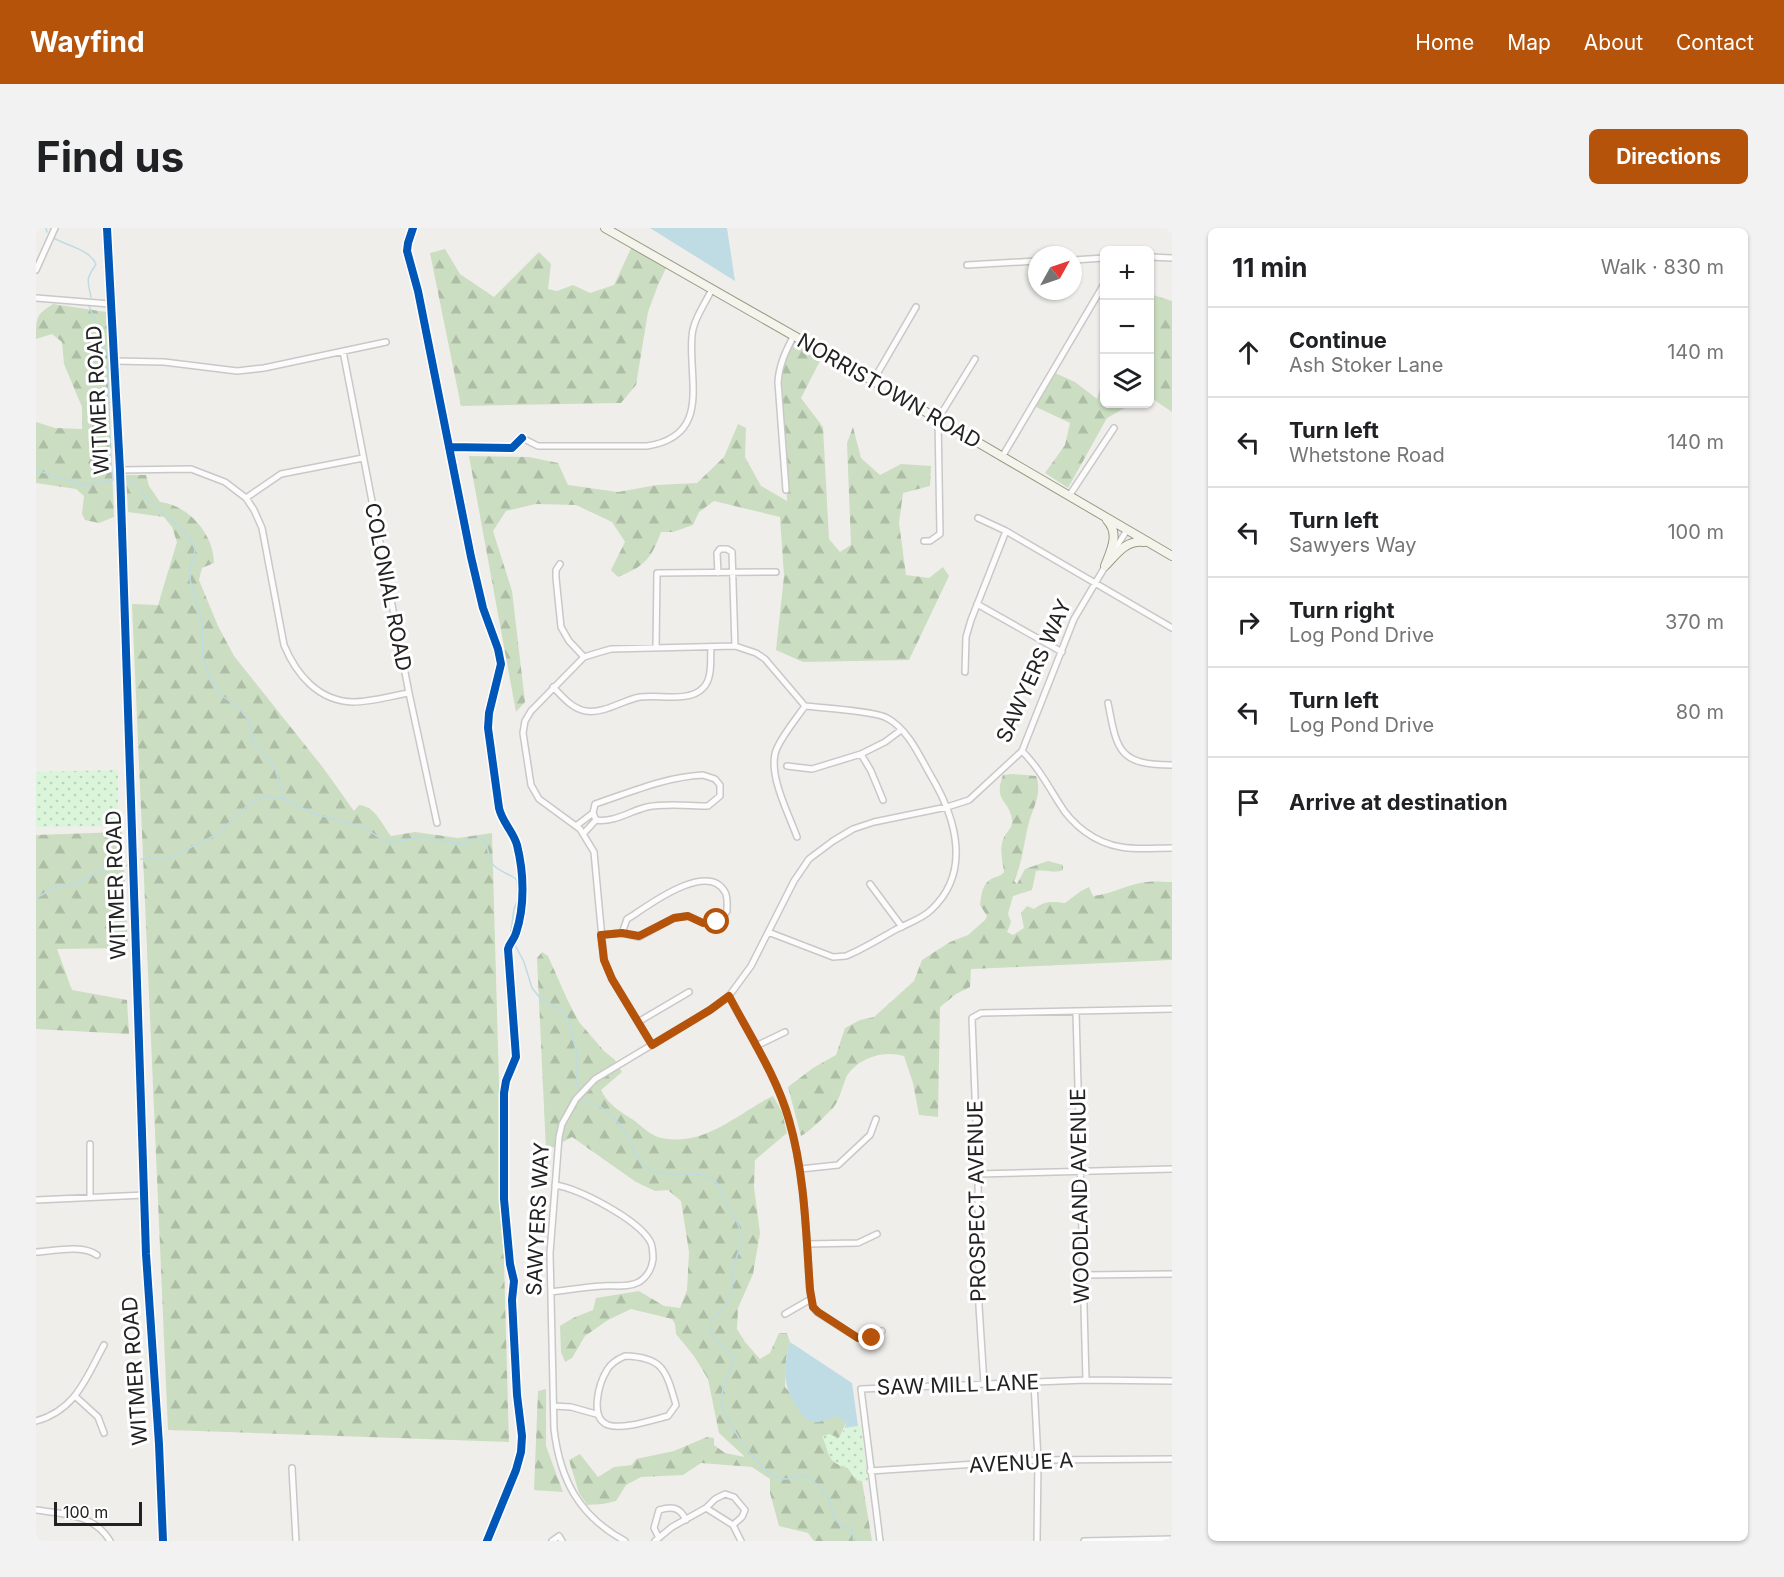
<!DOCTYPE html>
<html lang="en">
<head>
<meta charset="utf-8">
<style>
  :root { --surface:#fff; --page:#f2f2f2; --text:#202124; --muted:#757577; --line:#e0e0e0; --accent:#b45309 }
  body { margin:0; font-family:Inter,sans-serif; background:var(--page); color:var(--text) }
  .controls { position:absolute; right:18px; top:18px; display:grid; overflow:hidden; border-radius:9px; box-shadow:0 2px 4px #0004 }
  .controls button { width:54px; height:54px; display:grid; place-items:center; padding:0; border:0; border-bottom:2px solid var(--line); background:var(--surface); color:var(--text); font:30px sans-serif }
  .compass { position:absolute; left:992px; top:18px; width:54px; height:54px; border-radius:50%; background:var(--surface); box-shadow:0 2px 4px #0004; rotate:50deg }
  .scale { position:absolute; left:18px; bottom:15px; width:88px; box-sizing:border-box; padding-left:6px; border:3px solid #222; border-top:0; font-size:16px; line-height:21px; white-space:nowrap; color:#222; -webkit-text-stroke:4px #fff; paint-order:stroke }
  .stop { position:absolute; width:18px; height:18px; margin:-14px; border:4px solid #b45309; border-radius:50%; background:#fff }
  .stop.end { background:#b45309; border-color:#fff; box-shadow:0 2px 6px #0008 }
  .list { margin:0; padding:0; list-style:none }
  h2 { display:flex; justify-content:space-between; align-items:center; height:78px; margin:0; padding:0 24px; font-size:26px }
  h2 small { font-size:20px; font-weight:400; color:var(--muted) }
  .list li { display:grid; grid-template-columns:39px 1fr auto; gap:18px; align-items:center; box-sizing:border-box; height:90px; padding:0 24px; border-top:2px solid var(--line) }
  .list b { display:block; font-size:22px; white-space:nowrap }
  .list p { margin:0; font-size:20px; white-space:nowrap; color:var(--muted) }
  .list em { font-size:20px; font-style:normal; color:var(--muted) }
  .icon { flex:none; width:33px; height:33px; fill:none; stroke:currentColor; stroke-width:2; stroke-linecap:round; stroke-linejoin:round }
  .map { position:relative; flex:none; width:1136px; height:1313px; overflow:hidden; border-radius:9px }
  header { display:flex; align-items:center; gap:36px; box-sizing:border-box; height:84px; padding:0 30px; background:var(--accent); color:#fff }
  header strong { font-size:28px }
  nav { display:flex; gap:33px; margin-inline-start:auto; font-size:21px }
  .intro { display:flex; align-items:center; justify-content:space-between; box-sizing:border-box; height:144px; padding:0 36px }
  h1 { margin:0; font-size:42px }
  .button { padding:15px 27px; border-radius:9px; background:var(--accent); color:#fff; font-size:21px; font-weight:700 }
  main { display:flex; gap:36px; padding:0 36px }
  aside { flex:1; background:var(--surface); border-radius:9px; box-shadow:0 2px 4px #0004 }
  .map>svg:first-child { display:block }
</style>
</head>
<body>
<header>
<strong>Wayfind</strong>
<nav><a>Home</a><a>Map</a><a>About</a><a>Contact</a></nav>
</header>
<div class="intro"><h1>Find us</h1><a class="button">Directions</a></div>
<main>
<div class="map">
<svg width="1136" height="1313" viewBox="0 0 1136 1313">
  <defs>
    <pattern id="forest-firs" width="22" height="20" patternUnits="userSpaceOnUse" patternTransform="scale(1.5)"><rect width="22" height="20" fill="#cbdec1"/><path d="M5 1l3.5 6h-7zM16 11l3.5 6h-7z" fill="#aebea6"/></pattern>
    <pattern id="park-dots" width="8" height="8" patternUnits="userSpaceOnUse" patternTransform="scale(1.5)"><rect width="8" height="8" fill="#daf5da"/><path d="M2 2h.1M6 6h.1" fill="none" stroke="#bbd2bb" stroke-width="1.8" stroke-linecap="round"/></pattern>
  </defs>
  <rect width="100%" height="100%" fill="#f0eeeb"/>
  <path fill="url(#forest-firs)" d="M597,16L632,36L622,57L612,84L600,157L585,175L425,178L394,25L409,21L424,46L458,69L503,24L515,36L512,61L521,63L537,57L554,65L578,57Z
    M1114,66L1136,73V184L1114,169Z
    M17,76L70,84L78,289L63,295L49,292L46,286L48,268L40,261L0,255V194L19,200L46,201V179L28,136L26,114L16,106L0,111C0,89 0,87 17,76Z
    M760,109L788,125L765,170L787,199L793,311L804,324L815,317L811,215L817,199L825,230L844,247L865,236L895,238L894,258L867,265L863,295L870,347L893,350L907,339L913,348L873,432L767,434L740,422L748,348L744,289L678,273L663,284L657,297L637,304H625C615,331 609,338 582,349L575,342L589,314L576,294L540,277L500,276L470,283L457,303L476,363L489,474L480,484L433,228L493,229L522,235L532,257L582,264L621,257L661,255L688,229L702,196L710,200L709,229L725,258L751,273L745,133Z
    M1017,144L1039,154L1061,171L1068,147V176H1096L1071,190L1032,260L1009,245L1029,217L1034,195L998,178Z
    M90,247H110L113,258L124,274C153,277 178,307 178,335L166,340L163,352L182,398L198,428L288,541L318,583L323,577C340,579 345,595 355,608L379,604L422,610L456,605L473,1214L132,1202L96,376L122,377L141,314L136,299L128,289L92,284Z
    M976,546L1000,548C1007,566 996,581 992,598C987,619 987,633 978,653L981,656L989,641L1012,633L1027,637V642C1019,646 1010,641 1000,643L996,662L977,668L972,686L975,694L971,704L977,707L988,700L985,685L991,678L998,681C1008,673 1016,673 1029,675L1045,663L1053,659L1057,668C1076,666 1092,656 1111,654C1119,653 1128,654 1136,654V732L935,741L934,759L920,766L904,779L902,889L883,887L877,855L868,828C849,822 824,829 812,846C807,854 805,870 797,880C790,887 773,904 765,908L752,859L777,840L800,827L809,800L824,792L838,789L878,753L886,732L914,714L932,707L949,692L951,688L944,677C945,668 946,656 955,651C961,648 964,649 968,644C967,634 963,622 967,612C969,604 978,600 976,591C973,571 957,574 967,547Z
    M86,604L92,720L21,721L36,762L91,772L93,806L0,801V607Z
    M506,724L512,728L531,771L543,794L568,823L579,832L586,844L565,862C572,877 585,884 599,893C606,899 617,909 626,910C669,919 702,885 737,868L746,884L751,905L719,932L718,959L724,1005L717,1046L702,1080L701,1101L709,1114L724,1131L734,1125L743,1105H751L754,1114L750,1131L749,1159L780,1194L801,1187L810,1195L803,1210L787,1208C794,1226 790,1234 812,1240L820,1252L826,1253L836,1313H778L772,1305L743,1298L734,1265V1251L716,1239L665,1235L647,1247L605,1249L590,1257L580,1273L567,1276L551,1277L543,1265L533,1232L544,1226L562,1249L578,1239L596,1237L600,1231L638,1223L671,1209L678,1210V1217L689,1225L709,1229L683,1205L672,1151L658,1128L640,1106L639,1096L636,1091L595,1081L572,1092L549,1108L536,1130L529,1134L525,1124L524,1098L537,1090L557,1082L560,1070L603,1063L628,1078L644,1080L651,1062L653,1024L645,973L632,962L619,963L600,954L536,909L510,923L501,730Z
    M510,1161V1218L527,1264L498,1262L502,1163Z"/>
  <path fill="url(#park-dots)" d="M82,542V598L0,599V544Z
    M825,1198L832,1253L820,1252L812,1240C790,1234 794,1226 786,1208L793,1206L803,1210L809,1200Z"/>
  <path fill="#bfdbe3" d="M614,0H691L699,53Z
    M754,1114L816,1155L822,1198L809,1200L810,1195L801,1188C794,1190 784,1195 778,1194C770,1192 767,1188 763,1182C746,1160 747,1140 754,1114Z"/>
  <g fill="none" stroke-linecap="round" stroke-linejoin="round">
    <path stroke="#bfdbe3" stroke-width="1.5" d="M10,0L11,4
      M18,10C31,18 53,21 60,36C50,52 51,50 55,69
      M0,242L47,257L77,252L74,223L72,130L69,117L53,78
      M93,252L105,261L109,269L118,277L147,302L157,316L159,322L154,343V352L166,393L167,430L172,446L185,467L203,480L214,494L217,514L238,538L249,571
      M105,631H131L137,628L180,607L215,574L231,568L250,572L276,585L329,600L351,615L388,609L426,617L438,611H448C452,618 452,627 456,635C461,644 474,645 481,652L482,671L478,681L474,710
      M0,670L20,659L40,656L61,644L93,637
      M478,715L488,734L496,760L505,771L524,781L533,792L541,827V856L544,862
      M546,866L550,875L562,876C569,884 579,890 585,898C596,911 596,930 612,940C630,952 656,941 675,950C684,954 685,966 689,973C696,986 708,1000 705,1016C703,1025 698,1033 697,1042C696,1071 696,1074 673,1094C674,1115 691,1116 698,1132C692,1148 682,1164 687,1182C697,1202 725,1250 749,1251C755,1251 762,1248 768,1247C777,1252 790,1263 794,1274C797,1281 795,1290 803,1295C806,1298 812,1299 816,1301L818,1313"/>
    <defs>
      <path id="minor" d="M1114,29L1136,30
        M1037,32L1068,30
        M931,37L1001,33
        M0,42L19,0
        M0,70L74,76
        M307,123L373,465L401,595
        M78,133L128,134L201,143L228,140L350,114
        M837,153L880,79
        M486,210L502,218H611C676,208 652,152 656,108C657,92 669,76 676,61
        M966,229L1068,56
        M84,242L155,241L189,254L210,270L218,282L226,300L248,417C260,446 282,473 317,474C335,474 355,468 373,465
        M750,262L742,154C743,136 750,123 758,107
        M1033,268L1078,200
        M210,270L245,246L327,230
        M942,290L970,303L1136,400
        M888,313H894L904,306L902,191L939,131
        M1076,326L1091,302
        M524,336L520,342V350L525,399L533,413L548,429
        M682,345L681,325L684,321H691L696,324L699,418
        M941,376L1026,424
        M620,420L621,345L740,344
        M929,444L930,409L935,392L970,303
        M517,459C526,468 536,481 550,483C568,486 587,472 604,469C623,466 653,475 667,460C677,450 674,432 675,419
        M1072,475C1081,522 1082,537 1136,537
        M986,523C1002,539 1011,556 1023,575C1036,597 1059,615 1085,619C1101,622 1120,620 1136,620
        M825,526L835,543L847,572
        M751,538L776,541L825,526L849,514L865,502
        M667,547L679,551L684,557V568L672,578C653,578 630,575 611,579C594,583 578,595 560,592L557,585L559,576C595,564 629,549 667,547Z
        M540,598L557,585
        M547,606L560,592
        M761,609C753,586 730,544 741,520C748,505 760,491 769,478
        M834,656L866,699
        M565,707L586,705L603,709L638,690L652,688L667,695L675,696L687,689L691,683C691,677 692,669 689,664C672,633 614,676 596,688L591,691L586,705
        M693,768C714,808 741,849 753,892C769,947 770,1006 774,1062L777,1079L781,1084L822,1110H836L846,1103
        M1040,784L1050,1152
        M602,794L653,764
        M616,817L576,751L568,732L558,624L544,601L503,571L495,557L487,505L489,493L495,483L548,429L561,425L575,421L699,418L720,425L729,431L769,478C786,480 839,483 851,490C872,501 884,529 895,548C920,590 936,644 895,682C886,691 870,696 859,702C843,711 827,721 810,728L797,729L732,704
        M720,818L749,804
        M54,916V968
        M764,941L802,937L834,907L840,891
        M942,946L1136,941
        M0,972L109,967
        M771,1016L822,1015L841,1006
        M0,1024C18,1023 46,1016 61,1027
        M1046,1047L1136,1046
        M515,1064C532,1062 549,1059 566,1058C578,1057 592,1060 603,1054C611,1049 616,1040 617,1031C617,1025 617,1018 614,1013C601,991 544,961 519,957
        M749,1086L775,1071
        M589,1128C627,1129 630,1142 640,1177L632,1188C616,1192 587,1202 572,1197C553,1190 563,1155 571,1142C575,1135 582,1131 589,1128Z
        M998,1155L1002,1232L1001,1313
        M948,1156L943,1078L942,946L936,790L945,785L1136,781
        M40,1169L62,1189L68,1205
        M518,1178L535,1179L560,1186
        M0,1193C40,1182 50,1150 68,1117
        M256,1240L260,1313
        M834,1243L1002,1232L1136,1231
        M670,1280L697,1297L705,1313
        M0,1282C28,1286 58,1286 74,1313
        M623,1310L618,1300L623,1282C636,1278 644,1279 650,1292
        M516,1313L523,1308L526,1313
        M589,1313C543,1288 524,1252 518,1201L514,1025L523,909L526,896L540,871L559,851L674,782L693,768L715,738L758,653L773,631L797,613L817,601L838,594L911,579L933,572L986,523L1038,391L1070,337
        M619,1313L636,1299L670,1280L679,1271L689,1266L698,1269L709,1282L706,1289L697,1297
        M844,1313L825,1161L1050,1152L1136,1153
        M1048,1313L1136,1311"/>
      <path id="tertiary" d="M71,0L84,242L110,1026L123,1216L127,1313"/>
      <path id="secondary" d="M569,0L837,153L1136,328
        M1071,336C1082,324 1091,312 1108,314
        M1069,338C1075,322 1084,306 1071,292"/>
    </defs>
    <use href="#minor" stroke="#c9c8c7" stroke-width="8"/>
    <use href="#tertiary" stroke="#c9c8c7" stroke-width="9"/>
    <use href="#secondary" stroke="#999a82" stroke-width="10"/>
    <use href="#minor" stroke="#fdfcfc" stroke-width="5"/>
    <use href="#tertiary" stroke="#fdfcfc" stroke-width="7"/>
    <use href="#secondary" stroke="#f4f4ed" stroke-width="8"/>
    <defs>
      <path id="cycleway" d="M71,0L84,242L110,1026L123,1216L127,1313
        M377,0L372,15L371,23L382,63L435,329L447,380L462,421L465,436L453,485L452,500L463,580C466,594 477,603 481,617C488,645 489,678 480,705C478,712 474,714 472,721L480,829L470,853L468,865V971L474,1036L478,1053L476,1072L481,1167L486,1208L485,1224L480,1242L451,1313
        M413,219L476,220L486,210"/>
    </defs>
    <use href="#cycleway" stroke="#fff" stroke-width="11"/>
    <use href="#cycleway" stroke="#0057b8" stroke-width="8"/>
  </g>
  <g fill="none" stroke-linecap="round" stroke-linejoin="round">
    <path stroke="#b45309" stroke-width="8" d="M681,694L667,695L652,688L638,690L603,708L586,705L565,707L568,732L576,751L616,817L674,782L693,768C714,808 741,849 753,892C769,947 770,1006 774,1062L777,1079L782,1084L822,1110H836"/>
  </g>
  <g text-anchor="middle" stroke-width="6" stroke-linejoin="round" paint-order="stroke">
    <g font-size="21" fill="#222" stroke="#fff">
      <text transform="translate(853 163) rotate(30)" y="7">NORRISTOWN ROAD</text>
      <text transform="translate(62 172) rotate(-93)" y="7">WITMER ROAD</text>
      <text transform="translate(352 359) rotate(79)" y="7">COLONIAL ROAD</text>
      <text transform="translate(998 443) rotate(-66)" y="7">SAWYERS WAY</text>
      <text transform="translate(80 657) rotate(-92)" y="7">WITMER ROAD</text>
      <text transform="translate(1044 968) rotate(-91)" y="7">WOODLAND AVENUE</text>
      <text transform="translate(941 973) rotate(-91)" y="7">PROSPECT AVENUE</text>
      <text transform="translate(502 991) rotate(-87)" y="7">SAWYERS WAY</text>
      <text transform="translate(99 1143) rotate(-94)" y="7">WITMER ROAD</text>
      <text transform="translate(922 1157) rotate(-2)" y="7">SAW MILL LANE</text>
      <text transform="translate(985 1235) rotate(-3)" y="7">AVENUE A</text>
    </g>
  </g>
</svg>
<div class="controls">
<button>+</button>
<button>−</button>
<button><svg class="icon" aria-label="layers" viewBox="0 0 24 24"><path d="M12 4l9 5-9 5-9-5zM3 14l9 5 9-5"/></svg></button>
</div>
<svg class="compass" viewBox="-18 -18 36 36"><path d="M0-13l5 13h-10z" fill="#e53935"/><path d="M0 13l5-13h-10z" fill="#757577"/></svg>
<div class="scale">100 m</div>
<div class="stop" style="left:681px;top:694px"></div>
<div class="stop end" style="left:836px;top:1110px"></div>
</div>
<aside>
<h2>11 min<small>Walk · 830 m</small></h2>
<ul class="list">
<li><svg class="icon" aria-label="ahead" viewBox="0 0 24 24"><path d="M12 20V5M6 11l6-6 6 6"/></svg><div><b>Continue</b><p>Ash Stoker Lane</p></div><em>140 m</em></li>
<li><svg class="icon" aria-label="left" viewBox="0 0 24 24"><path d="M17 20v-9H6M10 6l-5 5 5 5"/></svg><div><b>Turn left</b><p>Whetstone Road</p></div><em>140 m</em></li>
<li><svg class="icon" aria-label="left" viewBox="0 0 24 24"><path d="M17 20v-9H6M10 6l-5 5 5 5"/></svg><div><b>Turn left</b><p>Sawyers Way</p></div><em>100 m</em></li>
<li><svg class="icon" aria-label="right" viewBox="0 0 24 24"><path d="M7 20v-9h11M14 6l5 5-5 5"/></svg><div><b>Turn right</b><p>Log Pond Drive</p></div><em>370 m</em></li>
<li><svg class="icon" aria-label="left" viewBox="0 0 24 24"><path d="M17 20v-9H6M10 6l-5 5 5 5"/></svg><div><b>Turn left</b><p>Log Pond Drive</p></div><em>80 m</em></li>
<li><svg class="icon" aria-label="arrive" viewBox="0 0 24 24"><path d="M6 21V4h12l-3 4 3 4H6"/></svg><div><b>Arrive at destination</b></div></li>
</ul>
</aside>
</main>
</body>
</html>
